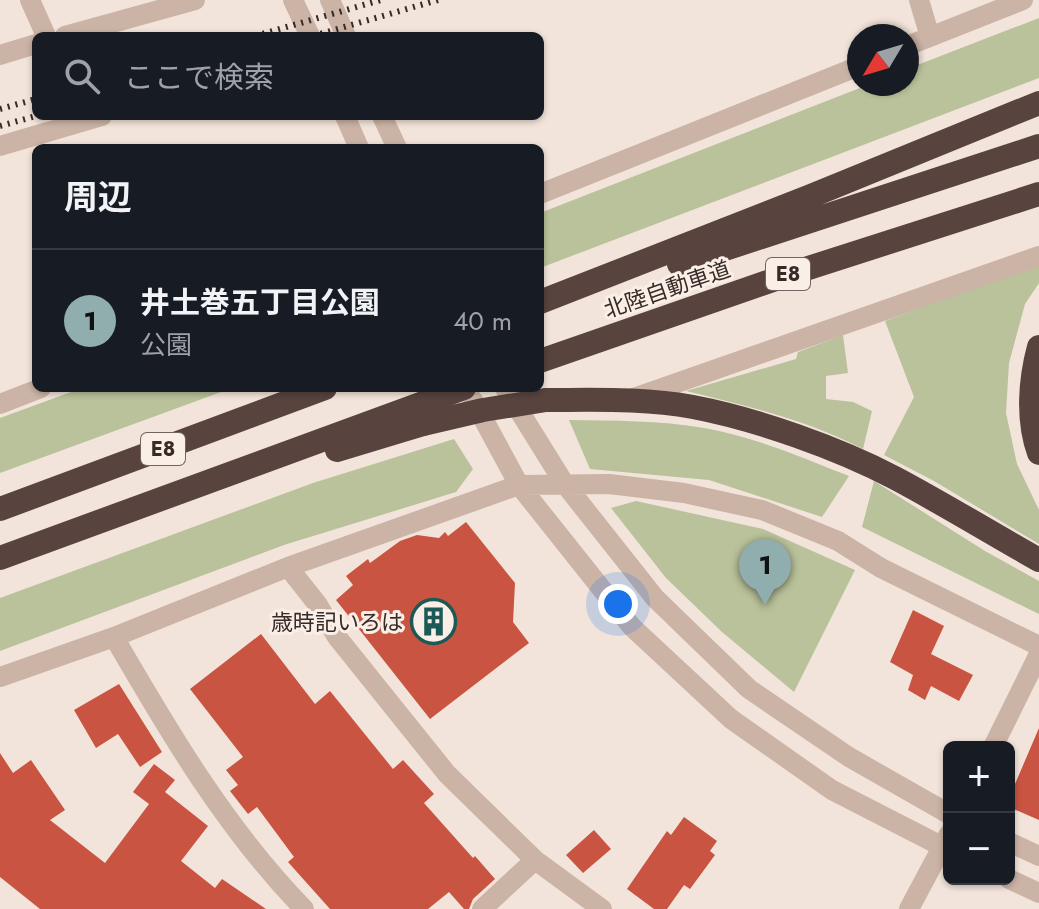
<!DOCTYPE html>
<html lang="ja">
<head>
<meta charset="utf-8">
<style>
  :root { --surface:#171b24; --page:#242831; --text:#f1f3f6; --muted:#9ea1a6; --line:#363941; --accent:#91aeae }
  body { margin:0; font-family:Jost,"Noto Sans JP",sans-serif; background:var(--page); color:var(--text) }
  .controls { position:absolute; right:24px; bottom:24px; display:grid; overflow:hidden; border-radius:12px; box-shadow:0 2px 6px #0004 }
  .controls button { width:72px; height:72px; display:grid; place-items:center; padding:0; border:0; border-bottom:2px solid var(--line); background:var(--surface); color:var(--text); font:40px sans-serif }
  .compass { position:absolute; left:847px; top:24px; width:72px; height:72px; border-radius:50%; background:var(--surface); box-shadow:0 2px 6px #0004; rotate:232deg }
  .you { position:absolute; left:618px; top:604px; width:28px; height:28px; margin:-20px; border:6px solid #fff; border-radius:50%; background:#1a73e8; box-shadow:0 0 0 12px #1a73e833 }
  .badge { display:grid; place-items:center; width:52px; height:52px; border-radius:50%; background:var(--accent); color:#111; font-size:26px; font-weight:700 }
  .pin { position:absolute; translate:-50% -66px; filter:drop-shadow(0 2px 4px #0008) }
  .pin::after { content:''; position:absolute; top:42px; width:28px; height:24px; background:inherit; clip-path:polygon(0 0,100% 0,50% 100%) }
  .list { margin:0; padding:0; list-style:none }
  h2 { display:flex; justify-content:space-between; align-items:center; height:104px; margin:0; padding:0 32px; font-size:34px }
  h2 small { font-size:26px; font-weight:400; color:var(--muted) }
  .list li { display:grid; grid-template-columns:52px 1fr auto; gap:24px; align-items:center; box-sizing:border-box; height:144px; padding:0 32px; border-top:2px solid var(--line) }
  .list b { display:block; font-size:30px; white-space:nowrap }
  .list p { margin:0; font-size:26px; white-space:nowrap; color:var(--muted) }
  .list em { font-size:26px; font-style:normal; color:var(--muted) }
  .icon { flex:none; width:44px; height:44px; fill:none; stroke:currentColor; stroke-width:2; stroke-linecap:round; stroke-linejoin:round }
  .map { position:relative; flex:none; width:1039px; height:909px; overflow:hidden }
  .search { position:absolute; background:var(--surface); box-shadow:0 2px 6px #0004; left:32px; top:32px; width:512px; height:88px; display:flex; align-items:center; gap:20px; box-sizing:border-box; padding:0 28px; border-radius:12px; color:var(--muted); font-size:30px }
  .panel { position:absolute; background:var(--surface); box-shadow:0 2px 6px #0004; left:32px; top:144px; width:512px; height:248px; border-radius:12px }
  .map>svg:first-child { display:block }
</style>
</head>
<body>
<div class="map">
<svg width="1039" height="909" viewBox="0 0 1039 909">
  <rect width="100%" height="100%" fill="#f2e4da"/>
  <path fill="#b9c29a" d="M1039,18V78L540,268V213L870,84H907V69Z
    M1039,264V283L1025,304L1009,363L1006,413L1017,464L1039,510V544L934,481L884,455L914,397L885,321Z
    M843,335L848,373L826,376V399L853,402L872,411L863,449C807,420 747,406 686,391L796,359L798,352Z
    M82,388H232L0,473V418Z
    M569,420C614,421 659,420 704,428C755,437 801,457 849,476L822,517L709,480L590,469Z
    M454,439L473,469L456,492L284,545L0,651V598L313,483Z
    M874,481L985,551L1039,581V614L862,527Z
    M636,501L763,529L855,570L794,692L722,632L666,578L611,508Z"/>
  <path fill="#c95442" d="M466,522L515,583L513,622L529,643L430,719L336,600L353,585L346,576L368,559L370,563L400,541L417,535L439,538L445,532L448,536Z
    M913,610L944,626L931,654L973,675L959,701L931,686L925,700L908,690L913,675L890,662Z
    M261,634L315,704L330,691L393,769L403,760L434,794L424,803L473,858L475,856L495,879L473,899L469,909H464L449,892L428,909H330L288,862L294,857L257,807L248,814L230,791L238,785L226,770L243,757L190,689Z
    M119,684L162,752L140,767L118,734L96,748L74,710Z
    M1039,728V820L1009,807V798Z
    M0,753L13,773L31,760L65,810L50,820L105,863L149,804L133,792L154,764L175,780L165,792L208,826L181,861L215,888L222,879L266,909H40L0,877Z
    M684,817L717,841L710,851L715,855L690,889L684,885L667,909H654L627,889L667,831L671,835Z
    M594,830L611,849L583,873L566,855Z"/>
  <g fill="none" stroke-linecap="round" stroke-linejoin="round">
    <path stroke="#cbb3a6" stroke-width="20" d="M30,0L46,36
      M293,0L310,36
      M330,0L346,36
      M919,0L930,37
      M65,36L195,0
      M907,46L1023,0
      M0,55L36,44
      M345,116L359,148
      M382,116L397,148
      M0,146L102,116
      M540,194L859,66
      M505,388L564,483L655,598L749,689L849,757L949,814
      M631,399L1039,256
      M473,400L519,485L632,627L731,719L832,790L949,850
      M0,404L41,388
      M288,567L318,605L337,637L447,774L535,860L602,909
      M114,637C169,732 226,829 304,909
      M0,677L114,637L288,567L519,485L609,484L684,493L762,510L838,541L881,568L1039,646
      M993,747L1039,654
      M1009,842L1039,856
      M1009,879L1039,893
      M482,909L535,860
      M909,909L949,834"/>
    <path stroke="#58433e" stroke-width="24" d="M679,264L1039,146
      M540,302L811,196L1039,103
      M1039,347C1030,380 1027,420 1039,453
      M540,361L799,271L1039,194
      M546,400C595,400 645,398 693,407C756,419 838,448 895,478C944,504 991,533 1039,560
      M337,450L423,424
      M0,509L325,388
      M0,558L464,388"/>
    <path stroke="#372a27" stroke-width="6" stroke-dasharray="2 6" stroke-linecap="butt" d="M255,36L381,0
      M313,36L438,0
      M0,109L36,99
      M0,126L36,116"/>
    <path stroke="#58433e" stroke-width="24" d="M423,424L483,410L546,400"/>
  </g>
  <defs>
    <symbol id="building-ring" viewBox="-11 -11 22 22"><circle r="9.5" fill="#faefe7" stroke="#1c5956" stroke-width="1.5"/><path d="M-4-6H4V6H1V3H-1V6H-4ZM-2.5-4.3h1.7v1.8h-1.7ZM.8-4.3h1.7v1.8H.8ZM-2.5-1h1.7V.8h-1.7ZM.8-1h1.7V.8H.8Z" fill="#1c5956"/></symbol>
  </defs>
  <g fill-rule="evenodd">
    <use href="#building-ring" x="408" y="596" width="51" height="51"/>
  </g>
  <g text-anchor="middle" stroke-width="6" stroke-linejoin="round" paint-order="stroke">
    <g fill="#faefe7" stroke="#726561" stroke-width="2">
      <rect x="766" y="258" width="44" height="32" rx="6"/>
      <rect x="141" y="433" width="44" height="32" rx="6"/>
    </g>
    <g font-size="20" font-weight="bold" fill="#372a27">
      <text x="788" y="281">E8</text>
      <text x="163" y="456">E8</text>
    </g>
    <g font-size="22" fill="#372a27" stroke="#faefe7">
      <text transform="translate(667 289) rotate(-19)" y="8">北陸自動車道</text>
    </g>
    <g font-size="22" fill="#372a27" stroke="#faefe7" text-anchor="end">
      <text x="403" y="630">歳時記いろは</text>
    </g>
  </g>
</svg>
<div class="controls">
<button>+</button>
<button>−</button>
</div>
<svg class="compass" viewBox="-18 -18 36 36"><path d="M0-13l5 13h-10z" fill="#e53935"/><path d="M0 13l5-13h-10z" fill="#9ea1a6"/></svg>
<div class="you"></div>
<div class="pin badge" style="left:765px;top:605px">1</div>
<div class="search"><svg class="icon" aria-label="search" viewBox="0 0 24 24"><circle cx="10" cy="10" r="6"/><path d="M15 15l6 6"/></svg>ここで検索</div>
<section class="panel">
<h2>周辺<small></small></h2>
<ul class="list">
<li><span class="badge">1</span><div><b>井土巻五丁目公園</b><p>公園</p></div><em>40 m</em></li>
</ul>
</section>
</div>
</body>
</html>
